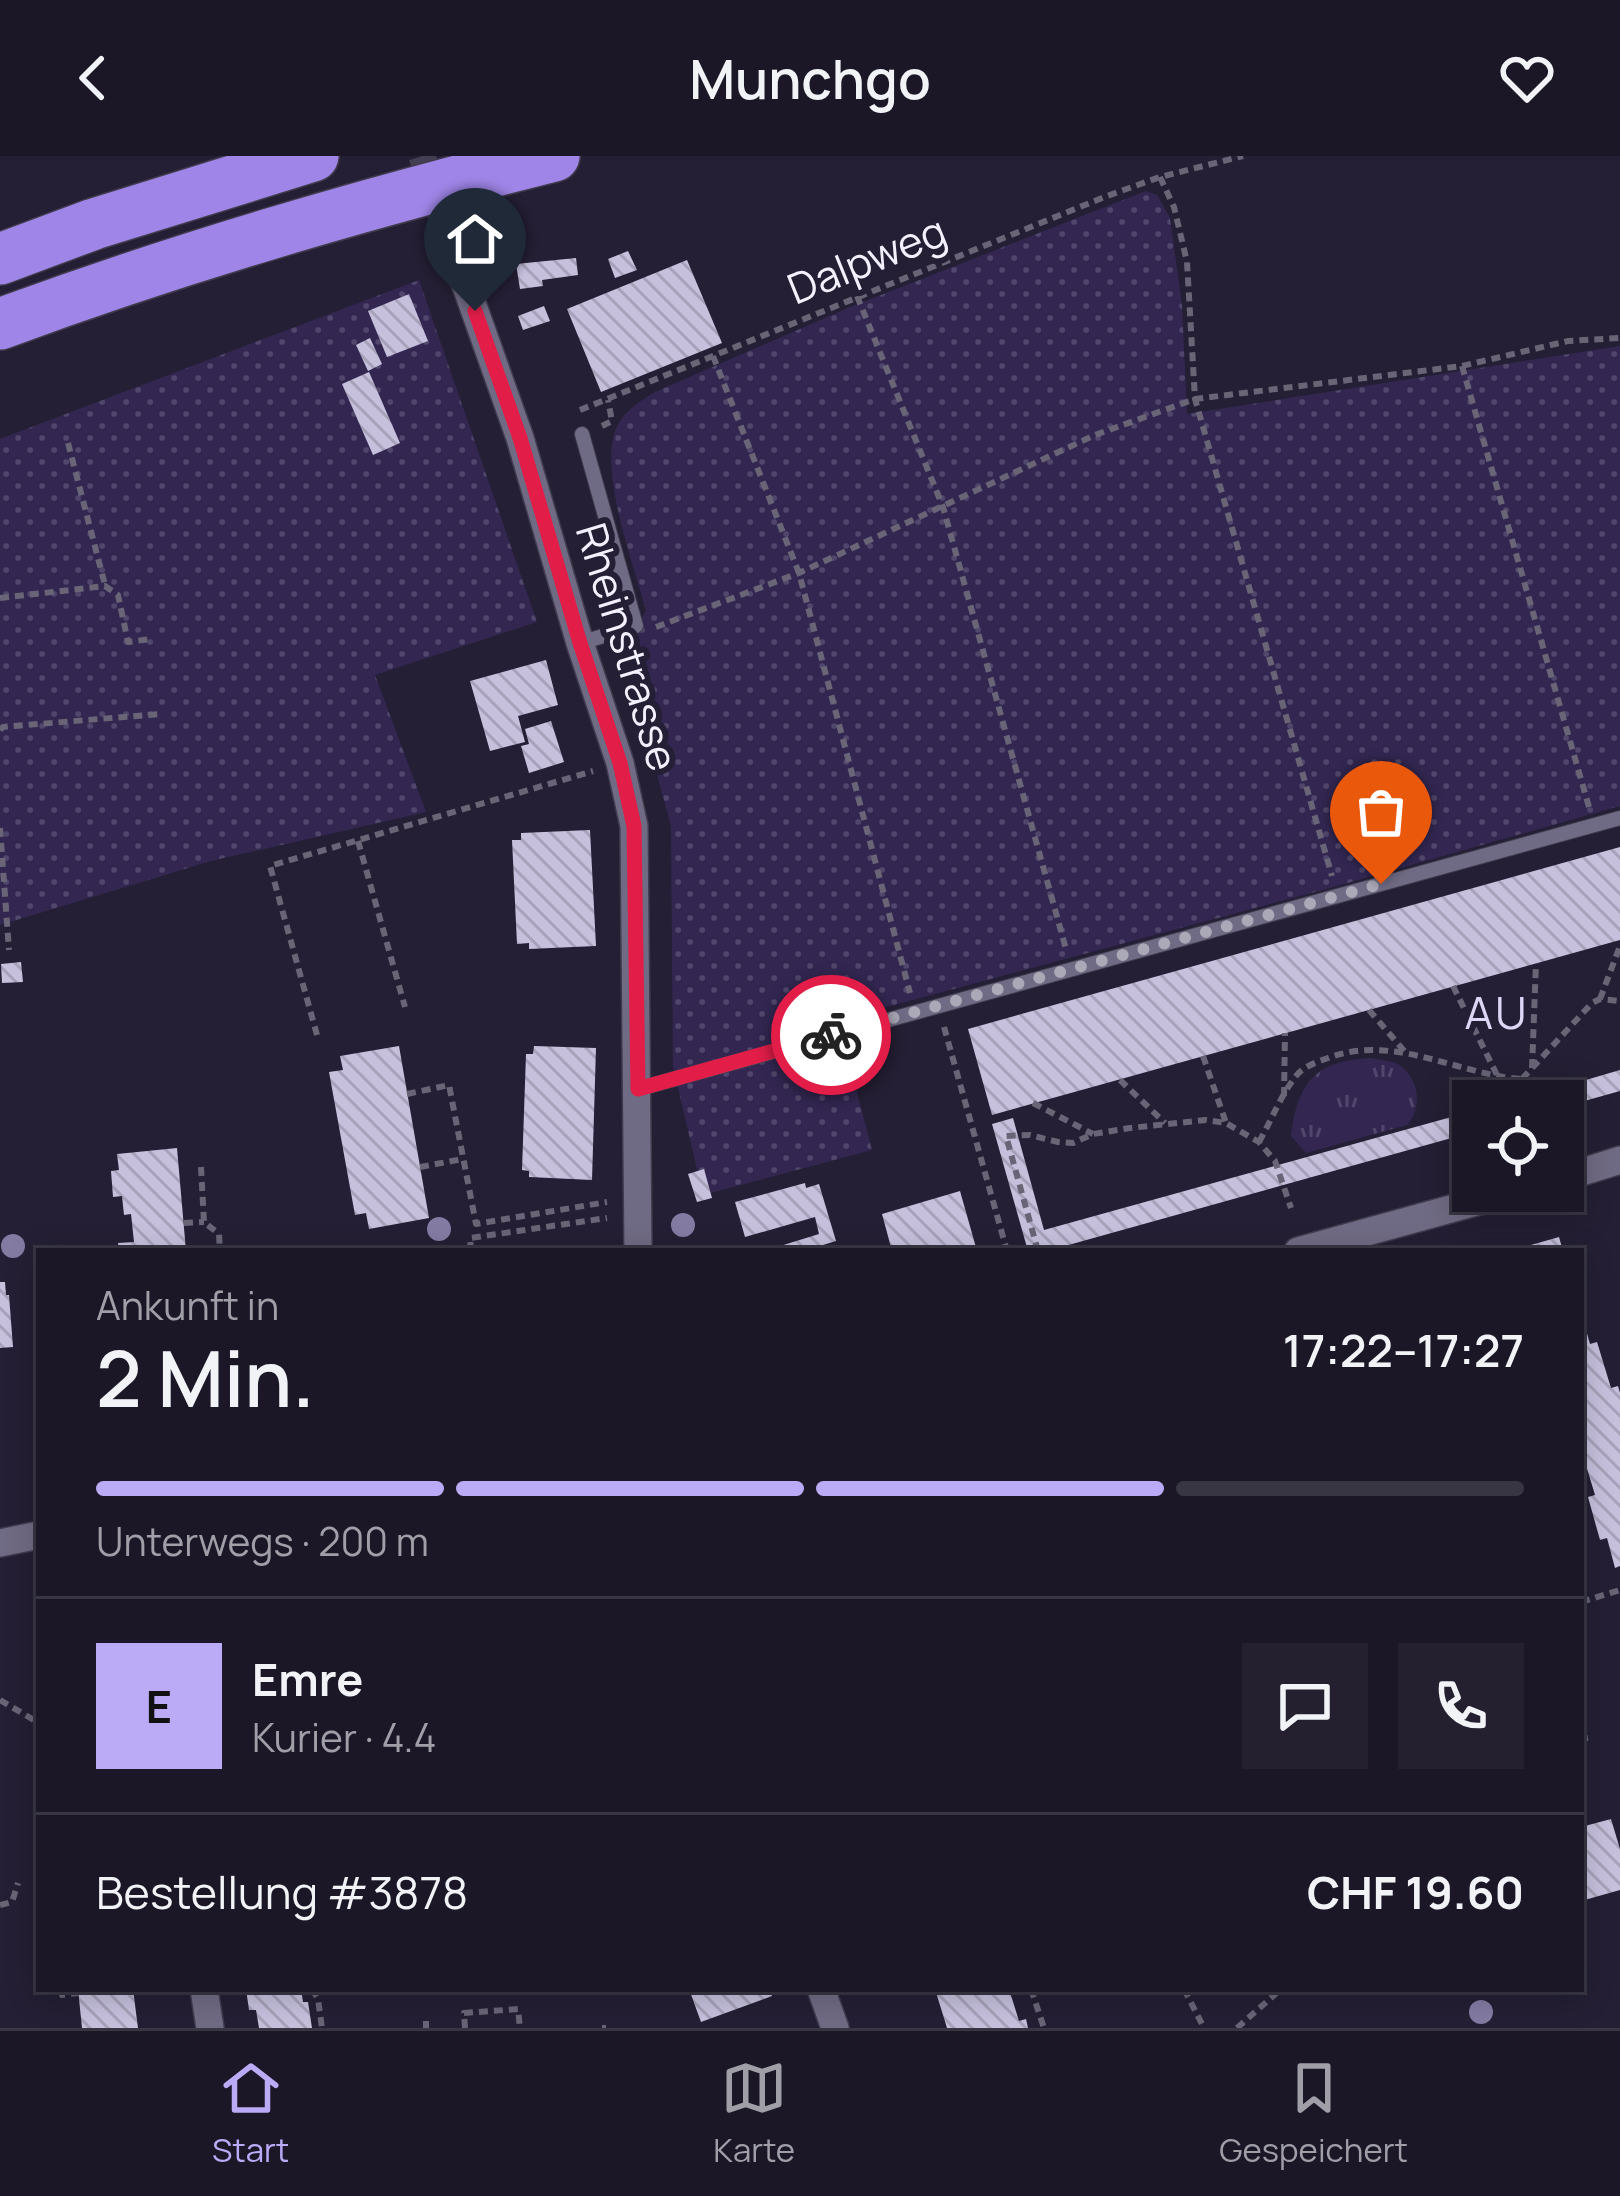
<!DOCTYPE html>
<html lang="de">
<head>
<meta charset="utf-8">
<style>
  :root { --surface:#1b1727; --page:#24202f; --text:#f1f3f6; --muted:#a09fa7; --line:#393644; --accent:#bbaaf6 }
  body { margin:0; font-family:Manrope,sans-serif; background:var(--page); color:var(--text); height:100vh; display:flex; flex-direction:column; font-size:45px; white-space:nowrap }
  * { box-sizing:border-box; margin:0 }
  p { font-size:39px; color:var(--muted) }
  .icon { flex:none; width:66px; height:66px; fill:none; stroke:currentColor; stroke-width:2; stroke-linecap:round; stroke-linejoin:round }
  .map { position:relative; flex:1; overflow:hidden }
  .panel { position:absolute; left:36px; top:1092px; width:1548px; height:744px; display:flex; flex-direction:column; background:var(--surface); border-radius:0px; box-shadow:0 6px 30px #0003,0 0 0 3px var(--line) }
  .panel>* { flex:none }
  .fabs { position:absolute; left:1452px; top:924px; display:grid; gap:24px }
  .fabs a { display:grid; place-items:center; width:132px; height:132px; border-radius:0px; background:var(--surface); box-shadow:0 6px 30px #0003,0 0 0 3px var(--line); font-size:60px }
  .pin { position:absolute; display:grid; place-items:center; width:102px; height:102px; color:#fff; margin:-123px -51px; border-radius:50% 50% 50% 0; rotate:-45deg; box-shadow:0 0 12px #0007 }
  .pin .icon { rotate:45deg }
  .courier { position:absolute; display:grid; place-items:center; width:120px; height:120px; margin:-60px; border:9px solid #e11d48; border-radius:50%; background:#fff; color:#222; box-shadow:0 3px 15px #0007 }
  .overview em { font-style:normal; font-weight:600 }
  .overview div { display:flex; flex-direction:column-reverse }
  .overview { display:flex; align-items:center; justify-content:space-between; height:204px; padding:0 60px }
  h1 { font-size:78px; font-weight:600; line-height:90px }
  .bar { display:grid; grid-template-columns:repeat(4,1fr); gap:18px 12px; align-content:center; height:144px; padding:0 60px }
  .bar i { height:15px; border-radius:9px; background:var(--line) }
  .bar .selected { background:var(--accent) }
  .bar p { grid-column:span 4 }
  .line { display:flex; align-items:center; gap:30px; padding:0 60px; border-top:3px solid var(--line) }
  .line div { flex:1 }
  .round { display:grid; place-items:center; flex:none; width:126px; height:126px; border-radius:0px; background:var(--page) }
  header { display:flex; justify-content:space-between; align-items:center; height:156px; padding:0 60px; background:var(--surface); font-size:54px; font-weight:600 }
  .tabs { display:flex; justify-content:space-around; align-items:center; height:168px; border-top:3px solid var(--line); background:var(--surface); font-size:33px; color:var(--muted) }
  .tabs a { display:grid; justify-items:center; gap:6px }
  .tabs .selected { color:var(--accent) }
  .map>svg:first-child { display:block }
</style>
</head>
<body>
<header><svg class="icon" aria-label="back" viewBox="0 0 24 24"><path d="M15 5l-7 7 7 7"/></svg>Munchgo<svg class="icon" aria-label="heart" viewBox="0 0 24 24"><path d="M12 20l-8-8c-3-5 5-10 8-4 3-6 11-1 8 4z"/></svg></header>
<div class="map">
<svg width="1620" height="1872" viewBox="0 0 1620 1872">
  <defs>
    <pattern id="park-tufts" width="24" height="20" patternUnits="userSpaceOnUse" patternTransform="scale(3)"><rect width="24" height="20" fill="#332752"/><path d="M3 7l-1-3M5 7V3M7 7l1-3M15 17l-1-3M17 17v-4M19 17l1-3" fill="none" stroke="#51476c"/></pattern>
    <pattern id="garden-dots" width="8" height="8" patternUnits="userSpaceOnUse" patternTransform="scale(3)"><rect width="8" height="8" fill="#332752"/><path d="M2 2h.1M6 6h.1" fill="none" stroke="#51476c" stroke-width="1.8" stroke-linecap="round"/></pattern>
    <pattern id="building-back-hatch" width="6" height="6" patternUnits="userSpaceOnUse" patternTransform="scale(3)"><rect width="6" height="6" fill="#c6c0dd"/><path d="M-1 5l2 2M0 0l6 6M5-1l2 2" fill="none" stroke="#a7a2b9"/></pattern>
  </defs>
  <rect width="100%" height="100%" fill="#241f34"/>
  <path fill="url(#park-tufts)" d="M1371,902C1381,904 1395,905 1402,911C1420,926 1422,953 1407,969L1306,997L1291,980C1298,925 1316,905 1371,902Z"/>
  <g fill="url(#garden-dots)">
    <path d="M1146,35L1157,39L1170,62L1182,149L1187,258L1620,190V650L1330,732L838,864L872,994L703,1039L673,910L671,670L624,499L646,454C634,410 595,306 619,267C627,253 641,245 655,236L848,152Z"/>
    <path d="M419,124L537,466L375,519L426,656L211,705L0,769V283Z"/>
  </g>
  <g fill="url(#building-back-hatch)">
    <path d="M628,95L637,114L615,122L608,103Z"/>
    <path d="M576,102L578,119L542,124L543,130L520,133L516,108Z"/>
    <path d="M687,104L722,187L601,236L567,153Z"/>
    <path d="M409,138L428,185L387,201L368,155Z"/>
    <path d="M544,150L550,165L523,174L518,160Z"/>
    <path d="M370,182L382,208L368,215L356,189Z"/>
    <path d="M369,216L400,287L373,299L342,228Z"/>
    <path d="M546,504L558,549L518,560L525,586L490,595L470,525Z"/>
    <path d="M551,565L564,606L529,617L521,590L529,588L525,573Z"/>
    <path d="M590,674L596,790L529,793V787L517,788L512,684H521V677Z"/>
    <path d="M1620,691V784L992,959L968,873Z"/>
    <path d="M21,806L23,826L2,827L1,808Z"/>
    <path d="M399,890L429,1062L369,1073L366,1057L355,1059L329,916L343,914L340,900Z"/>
    <path d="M534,890L596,892L592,1024L529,1021V1015L522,1014L526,898H533Z"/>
    <path d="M1620,914V935L1563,951V945H1514Z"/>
    <path d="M1473,955V976L1047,1095H1028L992,968L1013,962L1044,1074Z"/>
    <path d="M177,992L186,1095H119L118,1087L134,1086L131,1058L124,1059L122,1040L113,1041L111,1015L119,1014L117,998Z"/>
    <path d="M704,1013L712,1042L697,1046L688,1018Z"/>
    <path d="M805,1027L806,1032L819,1028L836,1085L823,1089L825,1095H764L819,1078L815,1061L745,1081L735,1046Z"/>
    <path d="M960,1035L977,1095H892L882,1058Z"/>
    <path d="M1559,1081L1563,1095H1513V1094Z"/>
    <path d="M0,1126H5L6,1139H9L13,1191L0,1192Z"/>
    <path d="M1582,1160L1590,1188L1597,1186L1611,1232L1618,1230L1620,1237V1410L1615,1412L1607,1382L1600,1384L1588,1341L1595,1339L1585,1306L1581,1307Z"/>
    <path d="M1611,1663L1620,1693V1734L1581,1745V1671Z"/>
    <path d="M78,1833H133L138,1872H82Z"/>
    <path d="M246,1833H301L303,1846H308L312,1872H259L256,1854H249Z"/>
    <path d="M689,1833H770L772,1840L701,1866Z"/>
    <path d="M935,1833H1009L1019,1865L1026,1863L1028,1872H947Z"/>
  </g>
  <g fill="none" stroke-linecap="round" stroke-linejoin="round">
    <path stroke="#433e52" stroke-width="27" stroke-dasharray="27 14" stroke-linecap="butt" d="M422,0L445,71"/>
    <defs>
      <g id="lane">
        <path d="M580,487L636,470L582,278"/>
        <path d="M638,933L1620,662"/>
      </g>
      <g id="street">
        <path d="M445,71L520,282L580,487L620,607L634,670L638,1095"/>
        <path d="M1563,1022L1620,1004"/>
        <path d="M1298,1095L1516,1035"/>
        <path d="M0,1387L39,1379"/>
        <path d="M204,1833L210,1872"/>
        <path d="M821,1833L835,1872"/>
      </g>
      <g id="highway">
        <path d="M0,103L94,68L313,0"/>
        <path d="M0,168C184,100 364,48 554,0"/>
      </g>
    </defs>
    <use href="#lane" stroke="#403b4d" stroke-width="16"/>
    <use href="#street" stroke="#403b4d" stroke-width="30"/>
    <use href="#highway" stroke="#403b4d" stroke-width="54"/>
    <g stroke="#696577" stroke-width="6" stroke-dasharray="9 6" stroke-linecap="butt">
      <path d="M1160,21L1174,51L1187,106L1195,243L1332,720"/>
      <path d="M857,140L943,351L1066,793"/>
      <path d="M713,200L799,417L910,837"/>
      <path d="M1462,210L1589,651"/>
      <path d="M580,254L1107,40L1160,21L1243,0"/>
      <path d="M602,270L612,265L608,244"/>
      <path d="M68,287L105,429"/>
      <path d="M0,442L105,430L118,439L128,486L151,483"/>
      <path d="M656,471L799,417L1095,279L1195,243L1462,210L1568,185L1620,182"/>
      <path d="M0,574L3,571L159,558"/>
      <path d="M0,672L9,794"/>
      <path d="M358,685L405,851"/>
      <path d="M1453,830L1497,919"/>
      <path d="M1600,843L1620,790"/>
      <path d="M1369,854L1406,897"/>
      <path d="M944,871L1007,1095"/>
      <path d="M317,879L270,710L593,615"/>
      <path d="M1203,900L1226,967"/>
      <path d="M1532,912L1536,807"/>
      <path d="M1522,923L1592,847L1600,843L1620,845"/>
      <path d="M1120,924L1165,967"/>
      <path d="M407,938L449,929L476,1068L607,1046"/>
      <path d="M1284,940L1285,877"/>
      <path d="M1033,947L1093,978"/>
      <path d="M1259,986C1271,965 1281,939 1296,920C1304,910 1317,906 1328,902C1394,877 1458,919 1522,923L1530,945"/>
      <path d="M201,1011L204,1066L219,1078L220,1095"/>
      <path d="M420,1011L463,1003"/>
      <path d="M184,1067L204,1066"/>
      <path d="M471,1095L470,1082L607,1062"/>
      <path d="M1038,1095L1006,980L1030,979L1058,986L1073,987L1093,978L1130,972L1206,964L1226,967L1259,986L1275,1005L1291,1052"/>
      <path d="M1581,1446L1620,1434"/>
      <path d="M0,1544L39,1567"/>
      <path d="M1581,1583L1588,1582"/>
      <path d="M0,1749L12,1746L18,1727"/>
      <path d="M61,1833L62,1839L78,1837"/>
      <path d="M312,1833L318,1843L322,1872"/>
      <path d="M1031,1833L1044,1872"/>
      <path d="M1184,1833L1204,1872"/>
      <path d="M426,1872V1865"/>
      <path d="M465,1872L464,1857L518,1853L520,1872"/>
      <path d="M602,1872H606"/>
      <path d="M1237,1872L1281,1833"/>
    </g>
    <use href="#lane" stroke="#706b84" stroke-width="14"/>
    <use href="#street" stroke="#706b84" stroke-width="27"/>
    <use href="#highway" stroke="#9f85e7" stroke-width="51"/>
  </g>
  <g fill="#847ba3">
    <circle cx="683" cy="1069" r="12"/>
    <circle cx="439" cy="1073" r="12"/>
    <circle cx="13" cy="1090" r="12"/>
    <circle cx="1481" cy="1856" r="12"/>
  </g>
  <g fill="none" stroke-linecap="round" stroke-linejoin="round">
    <path stroke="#aba8b7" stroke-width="12" stroke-dasharray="0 21.6" d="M831,879L1381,728"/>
    <path stroke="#e11d48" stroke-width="15" d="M475,155L520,282L580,487L620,607L634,670L638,933L831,879"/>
  </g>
  <g text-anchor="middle" stroke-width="12" stroke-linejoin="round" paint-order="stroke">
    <g font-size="42" fill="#f3f1fd" stroke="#241f34">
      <text transform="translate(867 104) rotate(-22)" y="15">Dalpweg</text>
      <text transform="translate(627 491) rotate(73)" y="15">Rheinstrasse</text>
    </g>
    <g font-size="45" letter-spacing="3" fill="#dcd7f4" stroke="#241f34">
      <text x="1497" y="873">AU</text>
    </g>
  </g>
</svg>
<div class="fabs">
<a><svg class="icon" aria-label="locate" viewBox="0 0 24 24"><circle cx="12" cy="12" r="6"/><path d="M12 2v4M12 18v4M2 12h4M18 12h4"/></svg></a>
</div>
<div class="pin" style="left:1381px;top:728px;background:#ea580c"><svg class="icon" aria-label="bag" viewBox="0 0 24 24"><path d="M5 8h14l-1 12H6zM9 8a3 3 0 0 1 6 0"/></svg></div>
<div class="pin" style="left:475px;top:155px;background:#1f2937"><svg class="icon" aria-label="home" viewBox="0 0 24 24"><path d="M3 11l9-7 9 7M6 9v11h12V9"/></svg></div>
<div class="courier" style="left:831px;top:879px"><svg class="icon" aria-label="bike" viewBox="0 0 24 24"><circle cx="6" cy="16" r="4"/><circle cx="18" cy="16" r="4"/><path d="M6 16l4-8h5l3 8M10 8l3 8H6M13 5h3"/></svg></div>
<section class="panel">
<div class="overview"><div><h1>2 Min.</h1><p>Ankunft in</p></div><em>17:22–17:27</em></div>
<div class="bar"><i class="selected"></i><i class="selected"></i><i class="selected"></i><i></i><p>Unterwegs · 200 m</p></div>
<div class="line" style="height:216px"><b class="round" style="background:var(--accent);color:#111">E</b><div><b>Emre</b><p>Kurier · 4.4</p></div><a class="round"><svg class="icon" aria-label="chat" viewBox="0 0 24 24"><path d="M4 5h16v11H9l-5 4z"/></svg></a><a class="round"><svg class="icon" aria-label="phone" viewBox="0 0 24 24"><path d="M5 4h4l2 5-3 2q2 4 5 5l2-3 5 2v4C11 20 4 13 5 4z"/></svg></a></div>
<div class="line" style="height:156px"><div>Bestellung #3878</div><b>CHF 19.60</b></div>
</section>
</div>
<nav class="tabs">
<a class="selected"><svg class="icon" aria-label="home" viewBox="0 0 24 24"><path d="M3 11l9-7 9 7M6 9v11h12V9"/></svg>Start</a>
<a><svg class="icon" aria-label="map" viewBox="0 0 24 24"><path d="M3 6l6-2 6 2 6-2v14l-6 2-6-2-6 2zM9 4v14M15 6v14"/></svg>Karte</a>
<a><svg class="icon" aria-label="saved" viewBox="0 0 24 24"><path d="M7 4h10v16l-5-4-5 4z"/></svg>Gespeichert</a>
</nav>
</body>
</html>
